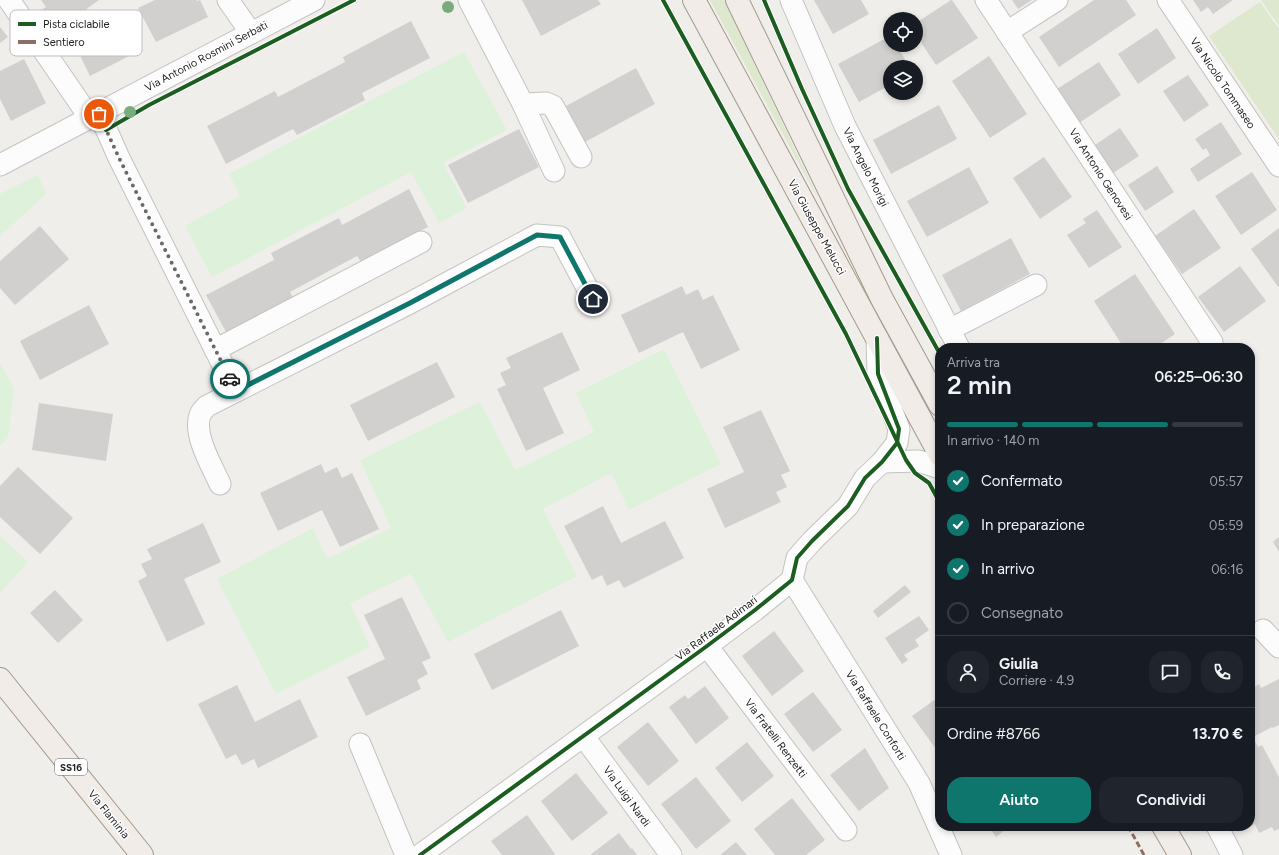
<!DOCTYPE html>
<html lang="it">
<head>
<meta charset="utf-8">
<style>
  :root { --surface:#171b24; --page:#20242c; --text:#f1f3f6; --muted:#9ea1a6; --line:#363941; --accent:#0f766e }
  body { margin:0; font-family:Figtree,sans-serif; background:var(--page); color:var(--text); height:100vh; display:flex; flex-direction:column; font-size:15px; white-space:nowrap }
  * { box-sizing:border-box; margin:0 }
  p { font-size:13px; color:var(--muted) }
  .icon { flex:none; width:22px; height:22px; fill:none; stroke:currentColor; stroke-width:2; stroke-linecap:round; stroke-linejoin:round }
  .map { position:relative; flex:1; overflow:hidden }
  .side { position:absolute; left:935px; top:343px; width:320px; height:488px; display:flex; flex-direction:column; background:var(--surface); border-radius:16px; box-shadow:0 2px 6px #0003 }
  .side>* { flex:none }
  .controls { position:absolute; left:883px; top:12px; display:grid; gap:8px }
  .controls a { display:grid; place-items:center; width:40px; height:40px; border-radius:50%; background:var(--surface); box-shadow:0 2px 6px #0003; font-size:20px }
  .pin { position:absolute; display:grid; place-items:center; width:34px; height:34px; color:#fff; margin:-17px; border:2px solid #fff; border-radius:50%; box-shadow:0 1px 4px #0007 }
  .courier { position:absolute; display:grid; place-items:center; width:40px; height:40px; margin:-20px; border:3px solid #0f766e; border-radius:50%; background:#fff; color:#222; box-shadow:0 1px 5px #0007 }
  .summary em { font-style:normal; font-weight:600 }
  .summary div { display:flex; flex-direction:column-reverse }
  .summary { display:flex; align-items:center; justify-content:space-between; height:68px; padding:0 12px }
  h1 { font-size:26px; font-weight:600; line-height:30px }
  .bar { display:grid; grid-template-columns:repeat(4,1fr); gap:6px 4px; align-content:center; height:48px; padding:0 12px }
  .bar i { height:5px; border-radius:3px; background:var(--line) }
  .bar .selected { background:var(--accent) }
  .bar p { grid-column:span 4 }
  .line { display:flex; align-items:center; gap:10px; padding:0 12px; border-top:1px solid var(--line) }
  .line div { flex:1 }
  .round { display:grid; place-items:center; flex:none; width:42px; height:42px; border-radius:16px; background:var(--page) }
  ol { padding:0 12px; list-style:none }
  li { display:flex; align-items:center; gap:12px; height:44px }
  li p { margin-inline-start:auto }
  li .icon { padding:4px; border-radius:50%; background:var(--accent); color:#fff; stroke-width:4 }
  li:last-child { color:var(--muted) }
  li i { width:22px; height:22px; border:2px solid var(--line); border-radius:50% }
  .action { display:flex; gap:8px; margin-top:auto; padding:8px 12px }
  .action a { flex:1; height:46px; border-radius:16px; background:var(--accent); color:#fff; font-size:16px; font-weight:600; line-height:46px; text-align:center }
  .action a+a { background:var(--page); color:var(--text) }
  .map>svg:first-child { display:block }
</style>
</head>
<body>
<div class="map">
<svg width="1279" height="855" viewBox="0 0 1279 855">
  <rect width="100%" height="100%" fill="#f0eeeb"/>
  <g fill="#dee8ce">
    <path d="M710,0H724L818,198L817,197Z"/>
    <path d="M1261,0H1279V26Z"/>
    <path d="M1260,2L1279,29V139L1209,36Z"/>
  </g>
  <g fill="#ddf1db">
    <path d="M464,52L507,130L443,163L467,208L439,223L411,172L212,277L185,226L240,196L229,174Z"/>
    <path d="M38,175L46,194L0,236V194Z"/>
    <path d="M664,349L721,464L629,510L611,473L543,509L577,576L448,642L411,574L350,603L370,647L276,694L217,579L313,528L327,559L391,528L360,460L480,402L515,470L594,432L576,393Z"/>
    <path d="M0,363L14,389L8,437L0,446Z"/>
    <path d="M0,536L28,562L0,593Z"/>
  </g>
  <g fill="#d2d0ce">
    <path d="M41,0H99L57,30L43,9L46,7Z"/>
    <path d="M155,0H196L197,1L200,0L208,17L156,42L138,8Z"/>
    <path d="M522,0H598L601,4L541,36Z"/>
    <path d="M814,0H861L869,14L833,34Z"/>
    <path d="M951,0H952L978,38L936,65L916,35V23Z"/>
    <path d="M1012,0H1032L1018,9Z"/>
    <path d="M1094,0H1126L1136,15L1059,67L1039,37Z"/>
    <path d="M1193,0H1233L1213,14L1208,7L1201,12Z"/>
    <path d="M121,19L126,29L128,28L139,51L90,76L74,43Z"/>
    <path d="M411,21L430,58L362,93L365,100L297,135L293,129L226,164L207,126L275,91L278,97L345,62L343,57Z"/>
    <path d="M0,27L8,37L0,43Z"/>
    <path d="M1157,28L1176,58L1138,84L1118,54Z"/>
    <path d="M890,36V45H897L909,67H890V85L859,102L838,64Z"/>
    <path d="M989,56L1027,114L990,138L952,81Z"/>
    <path d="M24,59L46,103L11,121L0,99V71Z"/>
    <path d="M1099,62L1121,95L1079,123L1057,89Z"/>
    <path d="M636,68L655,104L585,142L566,106Z"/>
    <path d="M1188,75L1209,105L1184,122L1163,91Z"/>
    <path d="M939,105L957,139L891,174L873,140Z"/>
    <path d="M1221,122L1242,154L1198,182L1190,169L1210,155L1206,148L1203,150L1195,139Z"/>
    <path d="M1120,128L1139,156L1113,173L1095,145Z"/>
    <path d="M519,129L539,167L468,203L448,165Z"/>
    <path d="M1044,157L1072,197L1040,219L1013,178Z"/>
    <path d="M1157,166L1174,192L1145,211L1128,185Z"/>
    <path d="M969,167L989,203L927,237L907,201Z"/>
    <path d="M1252,172L1277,210L1241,235L1215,196Z"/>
    <path d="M409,189L428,227L361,262L357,256L290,292L293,297L226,332L206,295L274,260L271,253L339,218L342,225Z"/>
    <path d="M1194,209L1221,248L1182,274L1155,236Z"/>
    <path d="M1097,210L1122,247L1089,268L1067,235L1086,223L1083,219Z"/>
    <path d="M40,226L69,259L15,305L0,288V261Z"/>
    <path d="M1279,228V288L1251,249Z"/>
    <path d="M1011,238L1030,274L961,311L942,275Z"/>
    <path d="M1240,266L1266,301L1224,332L1198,297Z"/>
    <path d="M1135,274L1175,334L1154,348H1124L1094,301Z"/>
    <path d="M682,286L686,295L698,289L703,300L713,295L740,350L701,369L683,332L639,353L621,315Z"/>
    <path d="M89,305L109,344L40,380L20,341Z"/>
    <path d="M562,332L580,370L543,388L564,433L526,451L497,389L506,385L500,373L511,368L506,358Z"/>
    <path d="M437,362L455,397L368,441L350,405Z"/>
    <path d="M39,403L113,414L106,461L32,450Z"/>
    <path d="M761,410L790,471L781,475L787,487L776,492L781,502L725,528L707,489L744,472L723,427Z"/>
    <path d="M321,464L325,473L337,467L342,478L352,473L379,529L340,547L322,510L278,531L260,493Z"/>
    <path d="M18,467L73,518L40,554L0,517V486Z"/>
    <path d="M603,506L621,543L665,521L684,558L624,588L619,580L607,586L602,575L592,580L564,526Z"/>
    <path d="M203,523L221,562L184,579L205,624L167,642L138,581L147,576L141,564L152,559L147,549Z"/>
    <path d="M1279,537V552L1273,542Z"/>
    <path d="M905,585L911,592L878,618L873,611Z"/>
    <path d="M55,590L83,620L58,643L30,613Z"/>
    <path d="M402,597L431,658L422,662L428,674L417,680L421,689L366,716L347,677L385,659L364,615Z"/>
    <path d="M561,610L579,646L492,690L474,654Z"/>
    <path d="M919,616L929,630L915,640L919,646L904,655L908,660L902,664L885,638Z"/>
    <path d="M774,631L804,671L772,696L742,656Z"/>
    <path d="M1279,679V725L1273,728L1272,727L1253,737L1250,731V690L1259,684L1261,688Z"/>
    <path d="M237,685L255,722L300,699L318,737L258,768L254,759L242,765L236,754L226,759L198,704Z"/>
    <path d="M705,686L729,718L696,744L669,707L685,695L688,699Z"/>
    <path d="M813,692L842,730L813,752L784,714Z"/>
    <path d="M940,696V746L936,749L912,716Z"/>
    <path d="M648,722L679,761L648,786L617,747Z"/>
    <path d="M1253,738L1258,747L1262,745L1279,777V829L1274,831L1272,827L1259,833L1255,824L1250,827V740Z"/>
    <path d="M747,742L774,776L742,802L715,768Z"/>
    <path d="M865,748L889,788L859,811L830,775Z"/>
    <path d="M576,773L608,813L572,841L541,801Z"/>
    <path d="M696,777L731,821L696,849L661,804Z"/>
    <path d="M792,798L825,840L806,855H775L754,829Z"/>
    <path d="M527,815L555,854L554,855H502L491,841Z"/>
    <path d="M988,826H1010L996,837Z"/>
    <path d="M619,833L631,849L632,848L637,855H590Z"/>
    <path d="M736,842L747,855H720Z"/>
  </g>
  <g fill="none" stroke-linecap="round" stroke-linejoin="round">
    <defs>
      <g id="minor">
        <path d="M9,0L90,118"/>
        <path d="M228,0L251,33"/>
        <path d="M469,0L523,104L554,171"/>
        <path d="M791,0L845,126L959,348"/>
        <path d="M986,0L1212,342V348"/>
        <path d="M1168,0L1279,166"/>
        <path d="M1007,32L1057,0"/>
        <path d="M523,104L546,103L553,106L581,157"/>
        <path d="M99,113L119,158L236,391"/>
        <path d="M0,165L314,0"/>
        <path d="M949,330L1036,285"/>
        <path d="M215,350L421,242"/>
        <path d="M882,462L919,461L940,468"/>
        <path d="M220,484C212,466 193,435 200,415C201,412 205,408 207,406L410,303L537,235L560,237L593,299"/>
        <path d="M792,580L919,783L951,855"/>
        <path d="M1263,630L1279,647"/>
        <path d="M707,646L846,830"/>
        <path d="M584,737L671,855"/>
        <path d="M360,744L406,855"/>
        <path d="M1217,826L1232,855"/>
        <path d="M420,855L707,646L755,610L792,580L797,558L812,541L848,506L865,478L882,462L897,443L899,429L878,374L877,338"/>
      </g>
      <g id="major">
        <path d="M694,0L940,455"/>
        <path d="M737,0L882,299L940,405"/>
        <path d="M0,679L142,855"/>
        <path d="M1163,826L1180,855"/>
      </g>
    </defs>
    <use href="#minor" stroke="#c3c3c1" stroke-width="23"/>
    <use href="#major" stroke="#a4998a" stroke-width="24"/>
    <use href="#minor" stroke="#fdfcfc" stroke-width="21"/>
    <use href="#major" stroke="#f1ece8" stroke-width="22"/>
    <path stroke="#8d6e63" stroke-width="3" stroke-dasharray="6 3" stroke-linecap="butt" d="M1128,826L1144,855"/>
    <defs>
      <g id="cycleway">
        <path d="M663,0L846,334L906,460L915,473L929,483L940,503"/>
        <path d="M764,0L802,89L848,189L940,354"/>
        <path d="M106,130L149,105L354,0"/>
        <path d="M420,855L707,646L755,610L792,580L797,558L812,541L848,506L865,478L882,462L897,443L899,429L878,374L877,338"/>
      </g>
    </defs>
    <use href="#cycleway" stroke="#fff" stroke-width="6"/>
    <use href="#cycleway" stroke="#1b5e20" stroke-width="4"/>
  </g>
  <g fill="#7aab7a">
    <circle cx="448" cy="7" r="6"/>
    <circle cx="130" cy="112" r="6"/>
  </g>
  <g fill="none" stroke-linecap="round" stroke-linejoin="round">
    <path stroke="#6a6968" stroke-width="4" stroke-dasharray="0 7.2" d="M99,114L119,158L230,379"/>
    <path stroke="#0f766e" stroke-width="5" d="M230,379L236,391L410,303L537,235L560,237L593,299"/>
  </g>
  <g text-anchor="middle" stroke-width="3" stroke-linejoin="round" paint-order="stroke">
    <rect fill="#fff" stroke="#646464" stroke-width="1" x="55" y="759" width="32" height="16" rx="3"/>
    <g font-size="10" font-weight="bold" fill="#222">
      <text x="71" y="771">SS16</text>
    </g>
    <g font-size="11" fill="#222" stroke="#fff">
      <text transform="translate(206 56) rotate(-28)" y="4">Via Antonio Rosmini Serbati</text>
      <text transform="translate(1223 83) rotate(56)" y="4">Via Nicolò Tommaseo</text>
      <text transform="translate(866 167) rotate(63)" y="4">Via Angelo Morigi</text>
      <text transform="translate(1101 174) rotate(57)" y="4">Via Antonio Genovesi</text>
      <text transform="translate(817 227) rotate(61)" y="4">Via Giuseppe Melucci</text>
      <text transform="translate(716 628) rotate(-37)" y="4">Via Raffaele Adimari</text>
      <text transform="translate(876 715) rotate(58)" y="4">Via Raffaele Conforti</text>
      <text transform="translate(776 738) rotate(53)" y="4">Via Fratelli Renzetti</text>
      <text transform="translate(627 796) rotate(54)" y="4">Via Luigi Nardi</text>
      <text transform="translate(109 814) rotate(51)" y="4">Via Flaminia</text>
    </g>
  </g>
  <rect x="10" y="10" width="132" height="46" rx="6" fill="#fff" stroke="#bdbdbd" stroke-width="1"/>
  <rect x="18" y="22" width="18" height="4" fill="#1b5e20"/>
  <rect x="18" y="40" width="18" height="4" fill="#8d6e63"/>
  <g font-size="11" fill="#222">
    <text x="43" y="28">Pista ciclabile</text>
    <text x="43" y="46">Sentiero</text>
  </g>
</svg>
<div class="controls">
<a><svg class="icon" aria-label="locate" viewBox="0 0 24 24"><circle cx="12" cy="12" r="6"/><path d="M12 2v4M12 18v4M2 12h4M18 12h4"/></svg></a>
<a><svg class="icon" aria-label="layers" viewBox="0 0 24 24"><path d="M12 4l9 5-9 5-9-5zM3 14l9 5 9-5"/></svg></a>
</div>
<div class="pin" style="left:99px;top:114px;background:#ea580c"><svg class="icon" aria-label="bag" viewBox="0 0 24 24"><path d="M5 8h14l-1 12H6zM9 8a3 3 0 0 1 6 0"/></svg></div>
<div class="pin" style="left:593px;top:299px;background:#1f2937"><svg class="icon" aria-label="home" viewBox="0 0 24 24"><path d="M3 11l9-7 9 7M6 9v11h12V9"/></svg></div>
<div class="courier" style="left:230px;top:379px"><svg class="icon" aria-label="car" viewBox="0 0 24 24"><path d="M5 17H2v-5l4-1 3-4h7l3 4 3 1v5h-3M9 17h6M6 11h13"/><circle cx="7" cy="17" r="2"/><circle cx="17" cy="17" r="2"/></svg></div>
<section class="side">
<div class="summary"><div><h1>2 min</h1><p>Arriva tra</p></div><em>06:25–06:30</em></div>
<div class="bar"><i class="selected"></i><i class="selected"></i><i class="selected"></i><i></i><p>In arrivo · 140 m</p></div>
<ol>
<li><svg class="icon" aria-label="check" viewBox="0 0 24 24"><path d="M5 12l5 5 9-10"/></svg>Confermato<p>05:57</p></li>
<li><svg class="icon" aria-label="check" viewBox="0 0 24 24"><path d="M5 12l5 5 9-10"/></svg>In preparazione<p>05:59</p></li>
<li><svg class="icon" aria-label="check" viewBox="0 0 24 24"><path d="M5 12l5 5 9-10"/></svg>In arrivo<p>06:16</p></li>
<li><i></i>Consegnato</li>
</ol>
<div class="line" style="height:72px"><a class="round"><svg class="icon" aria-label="person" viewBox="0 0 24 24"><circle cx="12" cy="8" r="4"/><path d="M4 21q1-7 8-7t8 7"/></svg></a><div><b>Giulia</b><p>Corriere · 4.9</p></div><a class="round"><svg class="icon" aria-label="chat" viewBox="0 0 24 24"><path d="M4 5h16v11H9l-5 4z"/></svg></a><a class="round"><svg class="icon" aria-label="phone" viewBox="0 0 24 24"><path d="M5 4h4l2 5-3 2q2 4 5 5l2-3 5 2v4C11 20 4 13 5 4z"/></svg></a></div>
<div class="line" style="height:52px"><div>Ordine #8766</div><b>13.70 €</b></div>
<div class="action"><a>Aiuto</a><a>Condividi</a></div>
</section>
</div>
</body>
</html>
